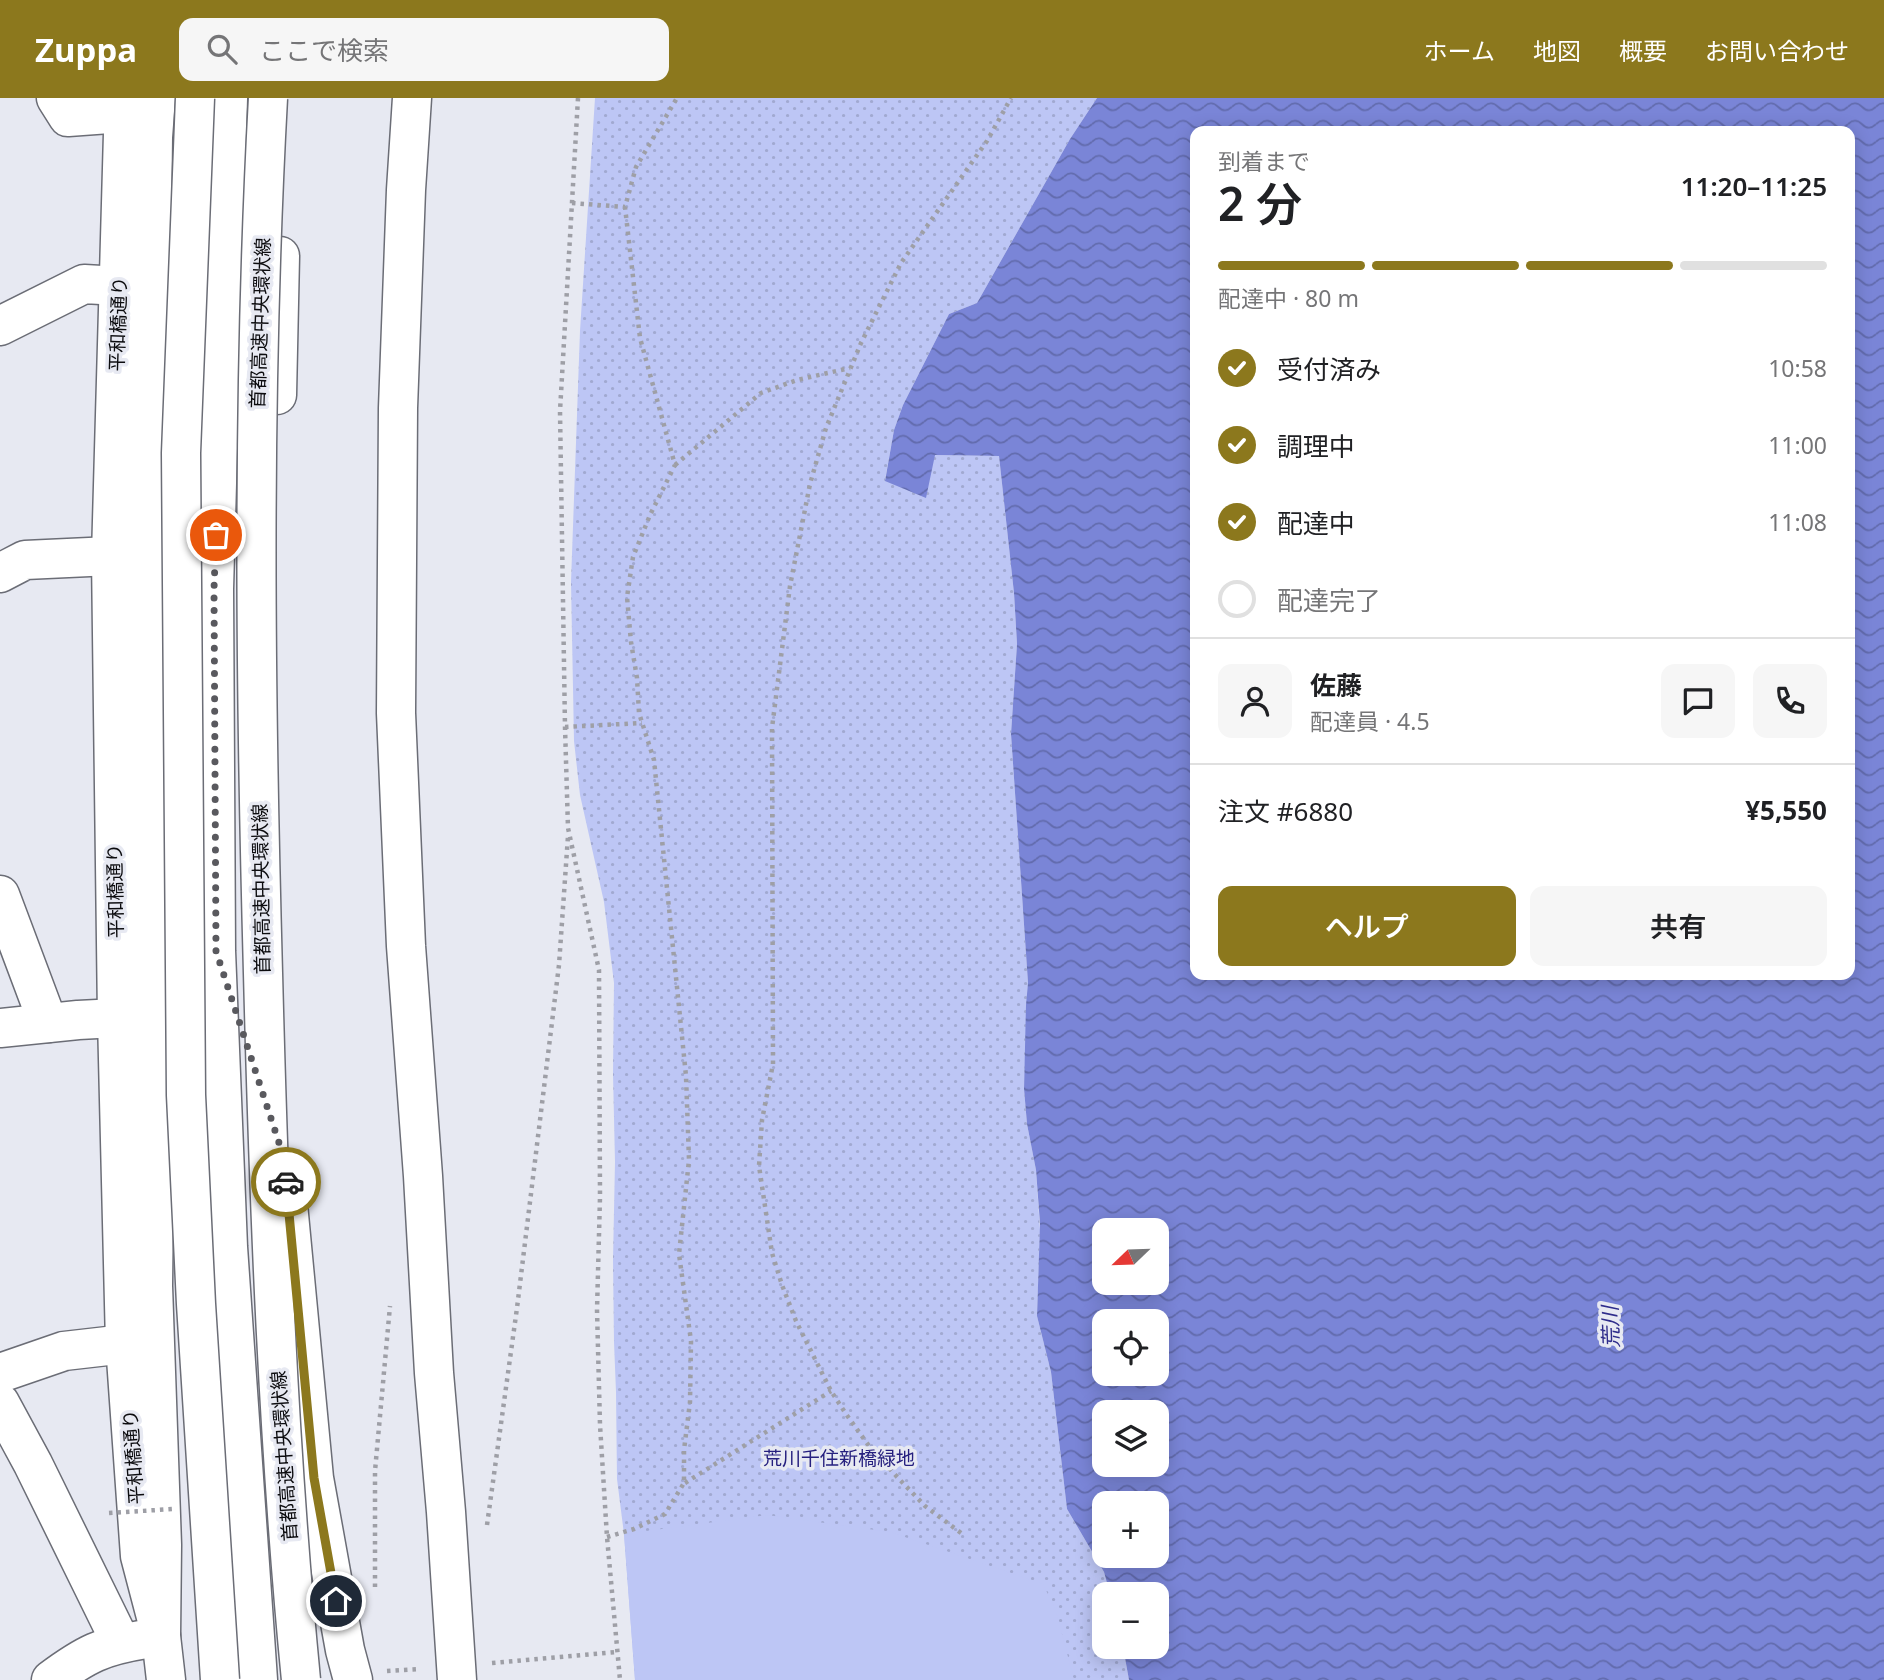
<!DOCTYPE html>
<html lang="ja">
<head>
<meta charset="utf-8">
<style>
  :root { --surface:#fff; --page:#f6f6f6; --text:#202124; --muted:#757577; --line:#e0e0e0; --accent:#8c781d }
  body { margin:0; font-family:"Noto Sans","Noto Sans JP",sans-serif; background:var(--page); color:var(--text); height:100vh; display:flex; flex-direction:column; font-size:26px; white-space:nowrap }
  * { box-sizing:border-box; margin:0 }
  p { font-size:23px; color:var(--muted) }
  .icon { flex:none; width:38px; height:38px; fill:none; stroke:currentColor; stroke-width:2; stroke-linecap:round; stroke-linejoin:round }
  .map { position:relative; flex:1; overflow:hidden }
  .side { position:absolute; left:1190px; top:28px; width:665px; height:854px; display:flex; flex-direction:column; background:var(--surface); border-radius:14px; box-shadow:0 4px 18px #0003 }
  .side>* { flex:none }
  .needle { width:46px; rotate:247deg }
  .fabs { position:absolute; left:1092px; top:1120px; display:grid; gap:14px }
  .fabs a { display:grid; place-items:center; width:77px; height:77px; border-radius:14px; background:var(--surface); box-shadow:0 4px 18px #0003; font-size:35px }
  .pin { position:absolute; display:grid; place-items:center; width:60px; height:60px; color:#fff; margin:-30px; border:4px solid #fff; border-radius:50%; box-shadow:0 2px 7px #0007 }
  .courier { position:absolute; display:grid; place-items:center; width:70px; height:70px; margin:-35px; border:5px solid #8c781d; border-radius:50%; background:#fff; color:#222; box-shadow:0 2px 9px #0007 }
  .summary em { font-style:normal; font-weight:600 }
  .summary div { display:flex; flex-direction:column-reverse }
  .summary { display:flex; align-items:center; justify-content:space-between; height:119px; padding:0 28px }
  h1 { font-size:46px; font-weight:600; line-height:52px }
  .bar { display:grid; grid-template-columns:repeat(4,1fr); gap:10px 7px; align-content:center; height:84px; padding:0 28px }
  .bar i { height:9px; border-radius:5px; background:var(--line) }
  .bar .on { background:var(--accent) }
  .bar p { grid-column:span 4 }
  .line { display:flex; align-items:center; gap:18px; padding:0 28px; border-top:2px solid var(--line) }
  .line div { flex:1 }
  .round { display:grid; place-items:center; flex:none; width:74px; height:74px; border-radius:14px; background:var(--page) }
  ol { padding:0 28px; list-style:none }
  li { display:flex; align-items:center; gap:21px; height:77px }
  li p { margin-inline-start:auto }
  li .icon { padding:7px; border-radius:50%; background:var(--accent); color:#fff; stroke-width:4 }
  li:last-child { color:var(--muted) }
  li i { width:38px; height:38px; border:4px solid var(--line); border-radius:50% }
  .action { display:flex; gap:14px; margin-top:auto; padding:14px 28px }
  .action a { flex:1; height:80px; border-radius:14px; background:var(--accent); color:#fff; font-size:28px; font-weight:600; line-height:80px; text-align:center }
  .action a+a { background:var(--page); color:var(--text) }
  header { display:flex; align-items:center; gap:42px; box-sizing:border-box; height:98px; padding:0 35px; background:var(--accent); color:#fff }
  header strong { font-size:33px }
  nav { display:flex; gap:38px; margin-inline-start:auto; font-size:24px }
  .search { width:490px; height:63px; background:var(--page); display:flex; align-items:center; gap:18px; box-sizing:border-box; padding:0 24px; border-radius:14px; color:var(--muted); font-size:26px }
  .map>svg:first-child { display:block }
</style>
</head>
<body>
<header>
<strong>Zuppa</strong>
<div class="search"><svg class="icon" aria-label="search" viewBox="0 0 24 24"><circle cx="10" cy="10" r="6"/><path d="M15 15l6 6"/></svg>ここで検索</div>
<nav><a>ホーム</a><a>地図</a><a>概要</a><a>お問い合わせ</a></nav>
</header>
<div class="map">
<svg width="1884" height="1582" viewBox="0 0 1884 1582">
  <defs>
    <pattern id="park-dots" width="8" height="8" patternUnits="userSpaceOnUse" patternTransform="scale(1.75)"><rect width="8" height="8" fill="#bdc6f5"/><path d="M2 2h.1M6 6h.1" fill="none" stroke="#a1a9d1" stroke-width="1.8" stroke-linecap="round"/></pattern>
    <pattern id="water-waves" width="16" height="10" patternUnits="userSpaceOnUse" patternTransform="scale(1.75)"><rect width="16" height="10" fill="#7a85d7"/><path d="M0 5q4-4 8 0t8 0" fill="none" stroke="#626bad"/></pattern>
  </defs>
  <rect width="100%" height="100%" fill="#e7e9f2"/>
  <path fill="url(#park-dots)" d="M595,0H1097L1070,41L977,205L949,216L903,307L894,332L885,382L935,357L999,358L1014,495L1017,546L1011,636L1028,885L1024,991L1027,1026L1036,1072L1040,1132L1037,1218L1051,1274L1067,1411L1104,1474L1110,1496H1104V1549H1123L1129,1582H635L624,1436L617,1381L616,1294L614,1244L613,1162L615,1064L613,976L614,885L604,804L580,697L574,643L571,484L580,233Z"/>
  <path fill="#bdc6f5" d="M767,1417L890,1434L1043,1486L1056,1513L1074,1582H635L624,1436Z"/>
  <path fill="url(#water-waves)" fill-rule="evenodd" d="M1097,0H1884V1582H1129L1123,1549H1157V1496H1110L1104,1474L1067,1411L1051,1274L1037,1218L1040,1126L1036,1072L1027,1026L1024,991L1026,907L1028,885L1011,636L1017,546L1014,495L999,358L935,357L926,400L885,383L894,332L903,307L949,216L977,205L1070,41ZM1195,33H1850V877H1195ZM1104,1132H1157V1185H1104ZM1104,1223H1157V1276H1104ZM1104,1314H1157V1367H1104ZM1104,1405H1157V1458H1104Z"/>
  <g fill="none" stroke-linecap="round" stroke-linejoin="round">
    <defs>
      <g id="minor">
        <path d="M56,0L68,19L123,15"/>
        <path d="M412,0L406,92L398,310L396,615L406,848L423,1078L434,1275L446,1414L457,1582"/>
        <path d="M0,228L84,186L119,188"/>
        <path d="M0,475L25,462L111,458"/>
        <path d="M0,797L48,925"/>
        <path d="M0,930L78,922L117,920"/>
        <path d="M0,1275L64,1253L125,1246"/>
        <path d="M0,1305L33,1366L121,1545"/>
        <path d="M51,1582C86,1556 102,1548 146,1541"/>
      </g>
      <g id="major">
        <path d="M124,0L111,458L117,920L125,1246L140,1458L161,1538L166,1582"/>
        <path d="M277,297L280,158"/>
        <path d="M286,1085L314,1380L345,1552L353,1582"/>
      </g>
      <g id="highway">
        <path d="M156,0L153,39L147,529L154,1104L153,1188L162,1447L161,1538"/>
        <path d="M228,0L214,491L216,853L228,1149L258,1582"/>
      </g>
    </defs>
    <use href="#minor" stroke="#6b6d76" stroke-width="41"/>
    <use href="#major" stroke="#6b6d76" stroke-width="41"/>
    <use href="#highway" stroke="#6b6d76" stroke-width="41"/>
    <g stroke="#9e9fa6" stroke-width="4.5" stroke-dasharray="3.5 5" stroke-linecap="butt">
      <path d="M578,0L560,313L565,629L568,730L599,872L600,1099L597,1212L600,1327L607,1439L620,1582"/>
      <path d="M572,105L625,109"/>
      <path d="M675,367L761,295L797,282L850,270"/>
      <path d="M565,629L642,625"/>
      <path d="M685,1385L831,1293"/>
      <path d="M487,1427L517,1210L559,867L568,738"/>
      <path d="M961,1435L925,1408L899,1381L869,1348L846,1316L831,1293L796,1223L782,1187L772,1155L759,1068L762,1022L773,966L772,630L790,488L810,386L826,330L861,245L901,165L987,43L1011,0"/>
      <path d="M607,1439L634,1431L665,1416L684,1385V1352L690,1304L691,1243L679,1156L689,1062L686,978L654,662L639,615L637,580L631,544L627,499L633,459L650,417L675,367L640,240L625,109L636,69L677,0"/>
      <path d="M375,1489V1373L390,1208"/>
      <path d="M492,1565L617,1554"/>
      <path d="M387,1573L420,1571"/>
    </g>
    <use href="#minor" stroke="#fff" stroke-width="38"/>
    <use href="#major" stroke="#fff" stroke-width="38"/>
    <use href="#highway" stroke="#fff" stroke-width="38"/>
    <defs>
      <g id="highway-bridge">
        <path d="M195,0L181,355L186,997L196,1206L220,1582"/>
        <path d="M268,0C252,291 255,584 263,875C269,1111 278,1347 301,1582"/>
      </g>
    </defs>
    <use href="#highway-bridge" stroke="#6b6d76" stroke-width="41" stroke-linecap="butt"/>
    <path stroke="#9e9fa6" stroke-width="4.5" stroke-dasharray="3.5 5" stroke-linecap="butt" d="M109,1415L173,1411"/>
    <use href="#highway-bridge" stroke="#fff" stroke-width="38"/>
  </g>
  <g fill="none" stroke-linecap="round" stroke-linejoin="round">
    <path stroke="#59595e" stroke-width="7" stroke-dasharray="0 12.6" d="M216,437L214,491L216,853L283,1057L286,1084"/>
    <path stroke="#8c781d" stroke-width="9" d="M286,1084L314,1380L336,1503"/>
  </g>
  <g text-anchor="middle" stroke-width="7" stroke-linejoin="round" paint-order="stroke">
    <g font-size="19" fill="#0c0c0f" stroke="#e7e9f2">
      <text transform="translate(260 225) rotate(-88)" y="7">首都高速中央環状線</text>
      <text transform="translate(118 226) rotate(-88)" y="7">平和橋通り</text>
      <text transform="translate(261 791) rotate(-91)" y="7">首都高速中央環状線</text>
      <text transform="translate(115 793) rotate(-91)" y="7">平和橋通り</text>
      <text transform="translate(284 1358) rotate(-94)" y="7">首都高速中央環状線</text>
      <text transform="translate(133 1359) rotate(-94)" y="7">平和橋通り</text>
    </g>
    <g font-size="19" fill="#26207f" stroke="#e7e9f2">
      <text x="839" y="1367">荒川千住新橋緑地</text>
    </g>
    <g font-size="21" font-style="italic" fill="#2e2c8b" stroke="#e7e9f2">
      <text transform="translate(1611 1229) rotate(-92)" y="7">荒川</text>
    </g>
  </g>
</svg>
<div class="fabs">
<a><svg class="needle" viewBox="-14 -14 28 28"><path d="M0-13l5 13h-10z" fill="#e53935"/><path d="M0 13l5-13h-10z" fill="#757577"/></svg></a>
<a><svg class="icon" aria-label="locate" viewBox="0 0 24 24"><circle cx="12" cy="12" r="6"/><path d="M12 2v4M12 18v4M2 12h4M18 12h4"/></svg></a>
<a><svg class="icon" aria-label="layers" viewBox="0 0 24 24"><path d="M12 4l9 5-9 5-9-5zM3 14l9 5 9-5"/></svg></a>
<a>+</a>
<a>−</a>
</div>
<div class="pin" style="left:216px;top:437px;background:#ea580c"><svg class="icon" aria-label="bag" viewBox="0 0 24 24"><path d="M5 8h14l-1 12H6zM9 8a3 3 0 0 1 6 0"/></svg></div>
<div class="pin" style="left:336px;top:1503px;background:#1f2937"><svg class="icon" aria-label="home" viewBox="0 0 24 24"><path d="M3 11l9-7 9 7M6 9v11h12V9"/></svg></div>
<div class="courier" style="left:286px;top:1084px"><svg class="icon" aria-label="car" viewBox="0 0 24 24"><path d="M5 17H2v-5l4-1 3-4h7l3 4 3 1v5h-3M9 17h6M6 11h13"/><circle cx="7" cy="17" r="2"/><circle cx="17" cy="17" r="2"/></svg></div>
<section class="side">
<div class="summary"><div><h1>2 分</h1><p>到着まで</p></div><em>11:20–11:25</em></div>
<div class="bar"><i class="on"></i><i class="on"></i><i class="on"></i><i></i><p>配達中 · 80 m</p></div>
<ol>
<li><svg class="icon" aria-label="check" viewBox="0 0 24 24"><path d="M5 12l5 5 9-10"/></svg>受付済み<p>10:58</p></li>
<li><svg class="icon" aria-label="check" viewBox="0 0 24 24"><path d="M5 12l5 5 9-10"/></svg>調理中<p>11:00</p></li>
<li><svg class="icon" aria-label="check" viewBox="0 0 24 24"><path d="M5 12l5 5 9-10"/></svg>配達中<p>11:08</p></li>
<li><i></i>配達完了</li>
</ol>
<div class="line" style="height:126px"><a class="round"><svg class="icon" aria-label="person" viewBox="0 0 24 24"><circle cx="12" cy="8" r="4"/><path d="M4 21q1-7 8-7t8 7"/></svg></a><div><b>佐藤</b><p>配達員 · 4.5</p></div><a class="round"><svg class="icon" aria-label="chat" viewBox="0 0 24 24"><path d="M4 5h16v11H9l-5 4z"/></svg></a><a class="round"><svg class="icon" aria-label="phone" viewBox="0 0 24 24"><path d="M5 4h4l2 5-3 2q2 4 5 5l2-3 5 2v4C11 20 4 13 5 4z"/></svg></a></div>
<div class="line" style="height:91px"><div>注文 #6880</div><b>¥5,550</b></div>
<div class="action"><a>ヘルプ</a><a>共有</a></div>
</section>
</div>
</body>
</html>
